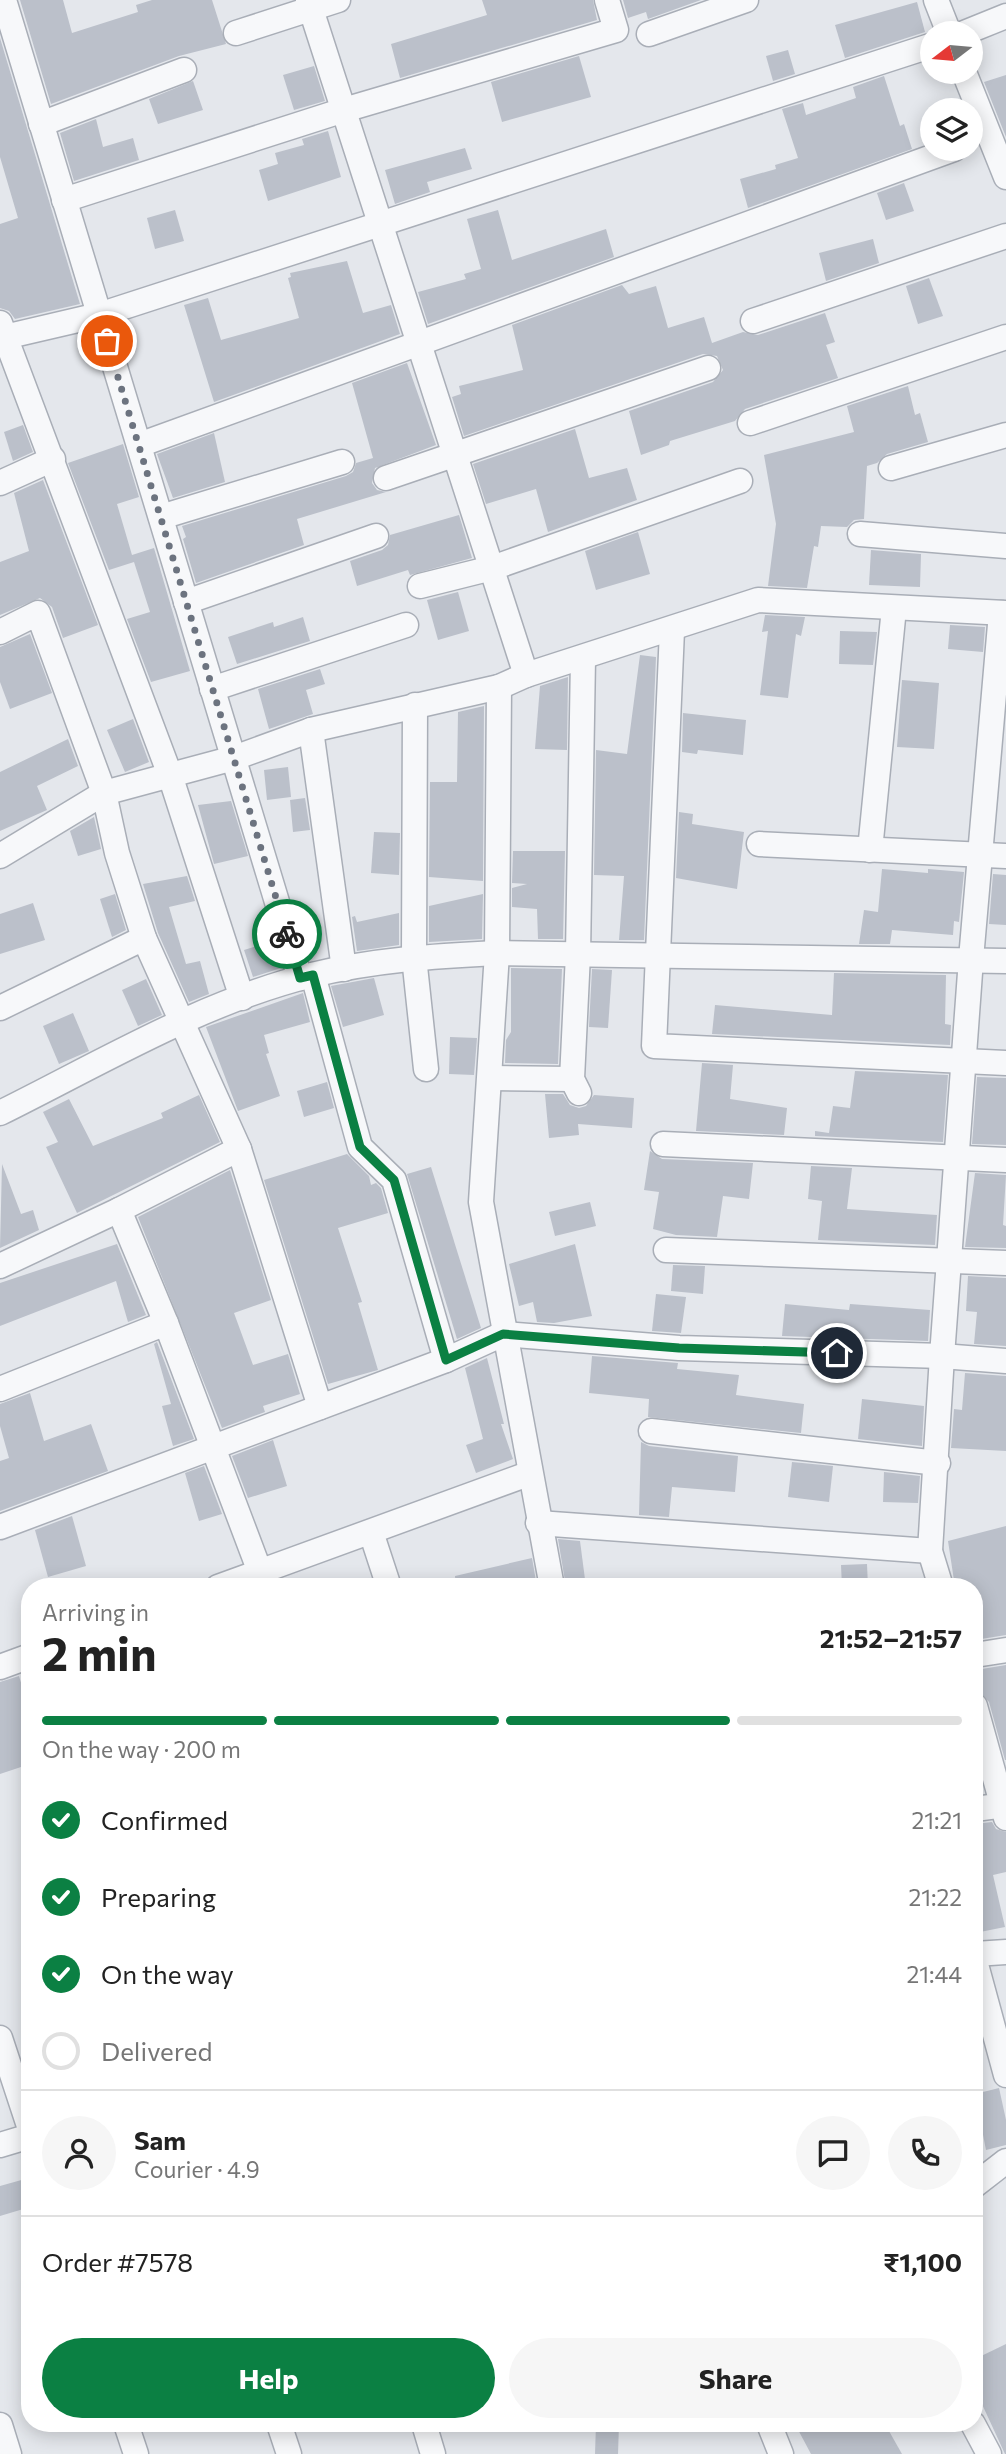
<!DOCTYPE html>
<html lang="en">
<head>
<meta charset="utf-8">
<style>
  :root { --surface:#fff; --page:#f6f6f6; --text:#222; --muted:#767676; --line:#e0e0e0; --accent:#0b8043 }
  body { margin:0; font-family:Commissioner,sans-serif; background:var(--page); color:var(--text); height:100vh; display:flex; flex-direction:column; font-size:26px; white-space:nowrap }
  * { box-sizing:border-box; margin:0 }
  p { font-size:23px; color:var(--muted) }
  .icon { flex:none; width:38px; height:38px; fill:none; stroke:currentColor; stroke-width:2; stroke-linecap:round; stroke-linejoin:round }
  .map { position:relative; flex:1; overflow:hidden }
  .sheet { position:absolute; left:21px; top:1578px; width:962px; height:854px; display:flex; flex-direction:column; background:var(--surface); border-radius:28px; box-shadow:0 4px 18px #0003 }
  .sheet>* { flex:none }
  .needle { width:46px; rotate:254deg }
  .tools { position:absolute; left:920px; top:21px; display:grid; gap:14px }
  .tools a { display:grid; place-items:center; width:63px; height:63px; border-radius:50%; background:var(--surface); box-shadow:0 4px 18px #0003; font-size:35px }
  .pin { position:absolute; display:grid; place-items:center; width:60px; height:60px; color:#fff; margin:-30px; border:4px solid #fff; border-radius:50%; box-shadow:0 2px 7px #0007 }
  .courier { position:absolute; display:grid; place-items:center; width:70px; height:70px; margin:-35px; border:5px solid #0b8043; border-radius:50%; background:#fff; color:#222; box-shadow:0 2px 9px #0007 }
  .head em { font-style:normal; font-weight:700 }
  .head div { display:flex; flex-direction:column-reverse }
  .head { display:flex; align-items:center; justify-content:space-between; height:119px; padding:0 21px }
  h1 { font-size:46px; font-weight:700; line-height:52px }
  .bar { display:grid; grid-template-columns:repeat(4,1fr); gap:10px 7px; align-content:center; height:84px; padding:0 21px }
  .bar i { height:9px; border-radius:5px; background:var(--line) }
  .bar .on { background:var(--accent) }
  .bar p { grid-column:span 4 }
  .line { display:flex; align-items:center; gap:18px; padding:0 21px; border-top:2px solid var(--line) }
  .line div { flex:1 }
  .round { display:grid; place-items:center; flex:none; width:74px; height:74px; border-radius:37px; background:var(--page) }
  ol { padding:0 21px; list-style:none }
  li { display:flex; align-items:center; gap:21px; height:77px }
  li p { margin-inline-start:auto }
  li .icon { padding:7px; border-radius:50%; background:var(--accent); color:#fff; stroke-width:4 }
  li:last-child { color:var(--muted) }
  li i { width:38px; height:38px; border:4px solid var(--line); border-radius:50% }
  .button { display:flex; gap:14px; margin-top:auto; padding:14px 21px }
  .button a { flex:1; height:80px; border-radius:42px; background:var(--accent); color:#fff; font-size:28px; font-weight:700; line-height:80px; text-align:center }
  .button a+a { background:var(--page); color:var(--text) }
  .map>svg:first-child { display:block }
</style>
</head>
<body>
<div class="map">
<svg width="1006" height="2454" viewBox="0 0 1006 2454">
  <rect width="100%" height="100%" fill="#e4e7ec"/>
  <g fill="#bbc0ca">
    <path d="M20,0H63L72,33L138,12L136,5L152,0H212L226,44L179,56L51,104Z"/>
    <path d="M482,0H593L597,20L400,78L391,44L487,15Z"/>
    <path d="M623,0H701L648,19L646,12L628,18Z"/>
    <path d="M917,2L925,32L845,58L835,25Z"/>
    <path d="M0,38L80,304L15,319L9,311L0,308V224L18,218L0,157Z"/>
    <path d="M788,50L795,74L773,81L766,56Z"/>
    <path d="M579,56L591,97L502,122L491,82Z"/>
    <path d="M314,66L325,101L294,110L283,75Z"/>
    <path d="M1006,75V137L984,82Z"/>
    <path d="M884,76L900,126L904,124L912,149L748,208L740,179L776,169L775,165L798,158L782,109L803,103L806,115L856,98L853,87Z"/>
    <path d="M193,81L203,110L158,124L149,99Z"/>
    <path d="M96,119L103,147L133,138L139,160L74,181L60,133Z"/>
    <path d="M328,131L341,177L268,201L259,170L278,164L275,153L304,145L302,139Z"/>
    <path d="M465,148L472,169L427,182L430,192L395,204L385,170Z"/>
    <path d="M904,183L914,211L886,220L877,193Z"/>
    <path d="M175,210L184,241L155,249L147,218Z"/>
    <path d="M498,210L512,260L606,229L614,257L428,324L418,292L466,279L464,274L481,269L467,219Z"/>
    <path d="M873,239L879,263L826,281L819,253Z"/>
    <path d="M347,261L363,313L391,305L400,334L214,402L184,305L208,298L221,340L299,318L288,278L291,277L290,273Z"/>
    <path d="M929,278L943,316L918,324L906,286Z"/>
    <path d="M622,285L629,294L656,286L668,328L704,317L712,343L743,332L758,335L825,313L835,342L826,345L838,378L745,409L735,421L670,441L669,445L641,455L629,411L713,382L723,370L717,356L703,354L464,436L452,397L461,394L459,386L523,370L512,325Z"/>
    <path d="M407,363L436,445L375,468L372,483L377,490L386,492L297,519L304,545L196,583L183,539L186,537L182,526L346,476L353,472L356,463L373,458L352,383Z"/>
    <path d="M908,386L915,415L920,413L928,442L887,454L877,463L867,466L864,519L854,520L847,527L821,526L818,547L814,546L807,588L768,586L776,524L764,455L854,432L847,406Z"/>
    <path d="M23,425L33,452L13,461L4,432Z"/>
    <path d="M575,429L589,478L627,468L637,500L548,532L536,489L486,504L473,464Z"/>
    <path d="M214,433L225,482L173,498L157,454Z"/>
    <path d="M123,444L139,497L117,504L132,555L154,548L190,671L151,682L127,619L150,612L134,562L109,570L68,463Z"/>
    <path d="M43,480L98,625L63,638L52,607L40,598L0,615V562L29,551L14,493Z"/>
    <path d="M459,515L472,558L410,575L408,570L357,586L350,561L382,550L388,545L390,535Z"/>
    <path d="M638,532L650,574L596,590L585,551Z"/>
    <path d="M871,550L921,554L920,587L869,585Z"/>
    <path d="M458,592L469,631L438,640L427,600Z"/>
    <path d="M765,615L805,617L801,636L796,634L788,698L760,695L768,631L762,632Z"/>
    <path d="M303,617L310,641L237,664L228,637L273,622L274,627Z"/>
    <path d="M950,625L985,627L983,652L948,649Z"/>
    <path d="M840,631L877,632L873,665L839,664Z"/>
    <path d="M30,634L52,693L10,709L0,682V647Z"/>
    <path d="M640,655L656,657L644,940H619L624,876L594,875L596,750L627,754Z"/>
    <path d="M320,669L325,684L306,690L313,714L269,729L258,689Z"/>
    <path d="M568,677L567,750L535,749L540,686Z"/>
    <path d="M902,680L939,683L934,749L897,747Z"/>
    <path d="M484,706L483,881L429,877L430,782H457L458,712Z"/>
    <path d="M683,713L746,720L743,755L698,750L697,754L682,752Z"/>
    <path d="M133,719L149,762L125,772L107,730Z"/>
    <path d="M68,739L78,766L37,786L47,810L0,831V772Z"/>
    <path d="M288,767L291,797L267,800L264,770Z"/>
    <path d="M305,798L310,830L293,832L290,800Z"/>
    <path d="M231,801L248,856L214,864L198,805Z"/>
    <path d="M679,812L693,814L692,824L744,832L737,889L676,878Z"/>
    <path d="M94,817L101,849L78,856L70,831Z"/>
    <path d="M374,832L400,833L399,875L371,873Z"/>
    <path d="M513,851H565L563,939H538L537,909L512,907V888L527,884L512,883Z"/>
    <path d="M882,869L928,873V869L964,872L959,922L954,921L953,935L892,930L890,944H859L864,910L878,912Z"/>
    <path d="M993,874L1006,875V925L989,924Z"/>
    <path d="M187,876L195,901L169,907L186,964L200,961L209,994L189,1002L158,933L143,884Z"/>
    <path d="M115,894L126,930L112,937L100,899Z"/>
    <path d="M483,894L482,939L429,942V906Z"/>
    <path d="M33,903L45,940L0,954V914Z"/>
    <path d="M399,913V945L357,951L352,917L355,916L357,922Z"/>
    <path d="M273,941L281,968L253,977L244,950Z"/>
    <path d="M511,968L562,969L558,1064L505,1063L506,1040L511,1032Z"/>
    <path d="M592,969L612,970L608,1028L589,1027Z"/>
    <path d="M834,973L946,975L945,1024L951,1025L950,1045L712,1034L715,1005L832,1015Z"/>
    <path d="M374,978L384,1015L343,1027L331,986Z"/>
    <path d="M146,979L162,1015L138,1026L122,990Z"/>
    <path d="M303,993L310,1022L264,1035L269,1053L266,1054L280,1096L238,1111L206,1027Z"/>
    <path d="M73,1013L89,1051L59,1064L43,1026Z"/>
    <path d="M450,1037L477,1038L474,1075L449,1074Z"/>
    <path d="M702,1063L733,1065L730,1099L787,1108L784,1135L696,1131Z"/>
    <path d="M855,1071L948,1075L943,1142L815,1136V1131L829,1133L833,1106L850,1108Z"/>
    <path d="M977,1077L1006,1078V1145L972,1144Z"/>
    <path d="M327,1082L334,1108L304,1117L297,1091Z"/>
    <path d="M545,1094H563L570,1105L579,1108L586,1106L594,1095L634,1098L632,1128L578,1124L579,1135L549,1138Z"/>
    <path d="M199,1095L220,1142L77,1213L46,1147L58,1142L43,1112L69,1099L93,1146L163,1118L161,1113Z"/>
    <path d="M650,1151L662,1159L753,1163L749,1199L723,1196L717,1237L676,1235L653,1229L659,1192L644,1190Z"/>
    <path d="M347,1154L369,1176L371,1185L376,1183L381,1188L388,1213L338,1228L362,1302L358,1303L378,1370L328,1384L264,1180Z"/>
    <path d="M2,1164L21,1214L33,1210L39,1230L0,1248Z"/>
    <path d="M811,1166L852,1168L847,1209L937,1215L935,1245L818,1240L822,1201L808,1199Z"/>
    <path d="M431,1167L481,1328L457,1339L407,1174Z"/>
    <path d="M230,1170L271,1300L234,1313L253,1365L288,1354L300,1394L263,1406L265,1412L222,1428L138,1217Z"/>
    <path d="M975,1173L1006,1175L1003,1225L1006,1226V1248L965,1247Z"/>
    <path d="M590,1202L596,1226L555,1236L549,1212Z"/>
    <path d="M117,1244L146,1315L128,1322L116,1281L0,1326V1283Z"/>
    <path d="M575,1244L592,1316L554,1323L537,1322L533,1302L519,1306L509,1264Z"/>
    <path d="M673,1265L705,1266L703,1294L671,1291Z"/>
    <path d="M968,1276L1006,1278V1346L974,1344L977,1312L966,1311Z"/>
    <path d="M656,1294L686,1297L681,1333L652,1331Z"/>
    <path d="M785,1304L849,1310L850,1304L930,1310L928,1341L782,1336Z"/>
    <path d="M157,1342L194,1439L173,1446L162,1406L171,1404L154,1344Z"/>
    <path d="M592,1356L678,1363L677,1369L739,1375L736,1395L804,1404L801,1433L648,1417L649,1399L589,1393Z"/>
    <path d="M487,1358L504,1424H501L513,1459L476,1473L466,1445L483,1439L465,1368Z"/>
    <path d="M965,1373L1006,1376V1451L951,1448L954,1409L962,1410Z"/>
    <path d="M30,1393L44,1441L91,1424L108,1471L0,1511V1461L9,1458L0,1426V1404Z"/>
    <path d="M862,1399L924,1406L922,1446L858,1439Z"/>
    <path d="M273,1440L287,1486L248,1498L232,1456Z"/>
    <path d="M641,1442L649,1446L738,1456L735,1492L672,1487L669,1517L639,1515Z"/>
    <path d="M792,1462L833,1466L829,1502L788,1497Z"/>
    <path d="M204,1466L222,1514L199,1521L185,1473Z"/>
    <path d="M884,1472L920,1476L918,1503L883,1502Z"/>
    <path d="M72,1516L86,1566L48,1577L35,1530Z"/>
    <path d="M1006,1526V1635L975,1640V1587H955L948,1541Z"/>
    <path d="M558,1539L580,1541L586,1587H566Z"/>
    <path d="M532,1558L537,1587H456L455,1576Z"/>
    <path d="M867,1564L868,1587H842L841,1565Z"/>
    <path d="M1006,1665V1760H1005L989,1702L981,1693L976,1670Z"/>
    <path d="M19,1676L30,1713V1764L0,1774V1682Z"/>
    <path d="M992,1822L996,1829L1006,1832V1872L993,1875L1005,1927L975,1933V1824Z"/>
    <path d="M999,2088L1006,2120V2145L986,2150L975,2094Z"/>
    <path d="M25,2179L30,2207L0,2216V2186Z"/>
    <path d="M1006,2344V2454H1005L975,2389V2359Z"/>
    <path d="M596,2424H619L618,2454H595Z"/>
    <path d="M795,2424H885L902,2454H811Z"/>
  </g>
  <g fill="none" stroke-linecap="round" stroke-linejoin="round">
    <defs>
      <g id="street">
        <path d="M4,0L300,978"/>
        <path d="M308,0L526,675"/>
        <path d="M936,0L949,33"/>
        <path d="M236,33L338,0"/>
        <path d="M964,33L1006,16"/>
        <path d="M649,34L746,0"/>
        <path d="M964,72L1006,177"/>
        <path d="M41,124L184,70"/>
        <path d="M64,200L344,110L616,30L607,0"/>
        <path d="M753,321L1006,236"/>
        <path d="M0,323L170,775L242,998"/>
        <path d="M0,338L99,315L933,45"/>
        <path d="M750,423L1006,337"/>
        <path d="M139,445L954,149"/>
        <path d="M891,468L1006,435"/>
        <path d="M386,478L708,368"/>
        <path d="M0,483L53,459"/>
        <path d="M161,517L342,462"/>
        <path d="M860,534L1006,546"/>
        <path d="M420,586L492,568L740,481"/>
        <path d="M186,602L376,536"/>
        <path d="M672,630L654,1046L1006,1063"/>
        <path d="M0,632L38,613L104,793L117,853L144,938L239,1149L320,1407"/>
        <path d="M499,687L497,953L481,1202L552,1587"/>
        <path d="M212,689L406,625"/>
        <path d="M415,705L414,957L426,1069"/>
        <path d="M311,730L344,969"/>
        <path d="M759,844L1006,856"/>
        <path d="M870,850L894,608"/>
        <path d="M0,856L104,793L234,758L311,730L499,687L526,675L758,600L1006,613"/>
        <path d="M313,975L360,1147L394,1180L446,1360"/>
        <path d="M0,1008L144,938"/>
        <path d="M490,1078L572,1079"/>
        <path d="M579,1093L572,1079L578,954L583,658"/>
        <path d="M0,1113C101,1063 202,1002 312,975C373,960 435,956 497,953L1006,961"/>
        <path d="M663,1144L1006,1160"/>
        <path d="M119,1210L166,1323L260,1572"/>
        <path d="M666,1250L1006,1263"/>
        <path d="M0,1266L119,1210L239,1149"/>
        <path d="M0,1389L166,1323"/>
        <path d="M651,1431L938,1463"/>
        <path d="M538,1523L930,1551"/>
        <path d="M0,1527L446,1360L503,1334L679,1348L942,1356L1006,1361"/>
        <path d="M371,1532L389,1587"/>
        <path d="M218,1587L528,1474"/>
        <path d="M941,1587L930,1551L942,1356L971,959L1001,613"/>
        <path d="M975,1655L1006,1650"/>
        <path d="M0,1667L30,1656"/>
        <path d="M975,1706L1006,1818"/>
        <path d="M975,1809L1006,1805"/>
        <path d="M975,1954L1006,1952"/>
        <path d="M975,1961L1006,2075"/>
        <path d="M0,2038L30,2129"/>
        <path d="M0,2145L30,2136"/>
        <path d="M975,2185L1006,2161"/>
        <path d="M126,2424L136,2454"/>
        <path d="M279,2424L289,2454"/>
        <path d="M424,2424L433,2454"/>
        <path d="M769,2424L781,2454"/>
        <path d="M973,2424L989,2454"/>
        <path d="M0,2425L9,2454"/>
      </g>
    </defs>
    <use href="#street" stroke="#a9aeb7" stroke-width="27"/>
    <use href="#street" stroke="#f7f8fa" stroke-width="24"/>
  </g>
  <g fill="none" stroke-linecap="round" stroke-linejoin="round">
    <path stroke="#6c737f" stroke-width="7" stroke-dasharray="0 12.6" d="M107,341L287,934"/>
    <path stroke="#0b8043" stroke-width="9" d="M287,934L300,978L313,975L360,1147L394,1180L446,1360L503,1334L679,1348L837,1353"/>
  </g>
</svg>
<div class="tools">
<a><svg class="needle" viewBox="-14 -14 28 28"><path d="M0-13l5 13h-10z" fill="#e53935"/><path d="M0 13l5-13h-10z" fill="#767676"/></svg></a>
<a><svg class="icon" aria-label="layers" viewBox="0 0 24 24"><path d="M12 4l9 5-9 5-9-5zM3 14l9 5 9-5"/></svg></a>
</div>
<div class="pin" style="left:107px;top:341px;background:#ea580c"><svg class="icon" aria-label="bag" viewBox="0 0 24 24"><path d="M5 8h14l-1 12H6zM9 8a3 3 0 0 1 6 0"/></svg></div>
<div class="pin" style="left:837px;top:1353px;background:#1f2937"><svg class="icon" aria-label="home" viewBox="0 0 24 24"><path d="M3 11l9-7 9 7M6 9v11h12V9"/></svg></div>
<div class="courier" style="left:287px;top:934px"><svg class="icon" aria-label="bike" viewBox="0 0 24 24"><circle cx="6" cy="16" r="4"/><circle cx="18" cy="16" r="4"/><path d="M6 16l4-8h5l3 8M10 8l3 8H6M13 5h3"/></svg></div>
<section class="sheet">
<div class="head"><div><h1>2 min</h1><p>Arriving in</p></div><em>21:52–21:57</em></div>
<div class="bar"><i class="on"></i><i class="on"></i><i class="on"></i><i></i><p>On the way · 200 m</p></div>
<ol>
<li><svg class="icon" aria-label="check" viewBox="0 0 24 24"><path d="M5 12l5 5 9-10"/></svg>Confirmed<p>21:21</p></li>
<li><svg class="icon" aria-label="check" viewBox="0 0 24 24"><path d="M5 12l5 5 9-10"/></svg>Preparing<p>21:22</p></li>
<li><svg class="icon" aria-label="check" viewBox="0 0 24 24"><path d="M5 12l5 5 9-10"/></svg>On the way<p>21:44</p></li>
<li><i></i>Delivered</li>
</ol>
<div class="line" style="height:126px"><a class="round"><svg class="icon" aria-label="person" viewBox="0 0 24 24"><circle cx="12" cy="8" r="4"/><path d="M4 21q1-7 8-7t8 7"/></svg></a><div><b>Sam</b><p>Courier · 4.9</p></div><a class="round"><svg class="icon" aria-label="chat" viewBox="0 0 24 24"><path d="M4 5h16v11H9l-5 4z"/></svg></a><a class="round"><svg class="icon" aria-label="phone" viewBox="0 0 24 24"><path d="M5 4h4l2 5-3 2q2 4 5 5l2-3 5 2v4C11 20 4 13 5 4z"/></svg></a></div>
<div class="line" style="height:91px"><div>Order #7578</div><b>₹1,100</b></div>
<div class="button"><a>Help</a><a>Share</a></div>
</section>
</div>
</body>
</html>
